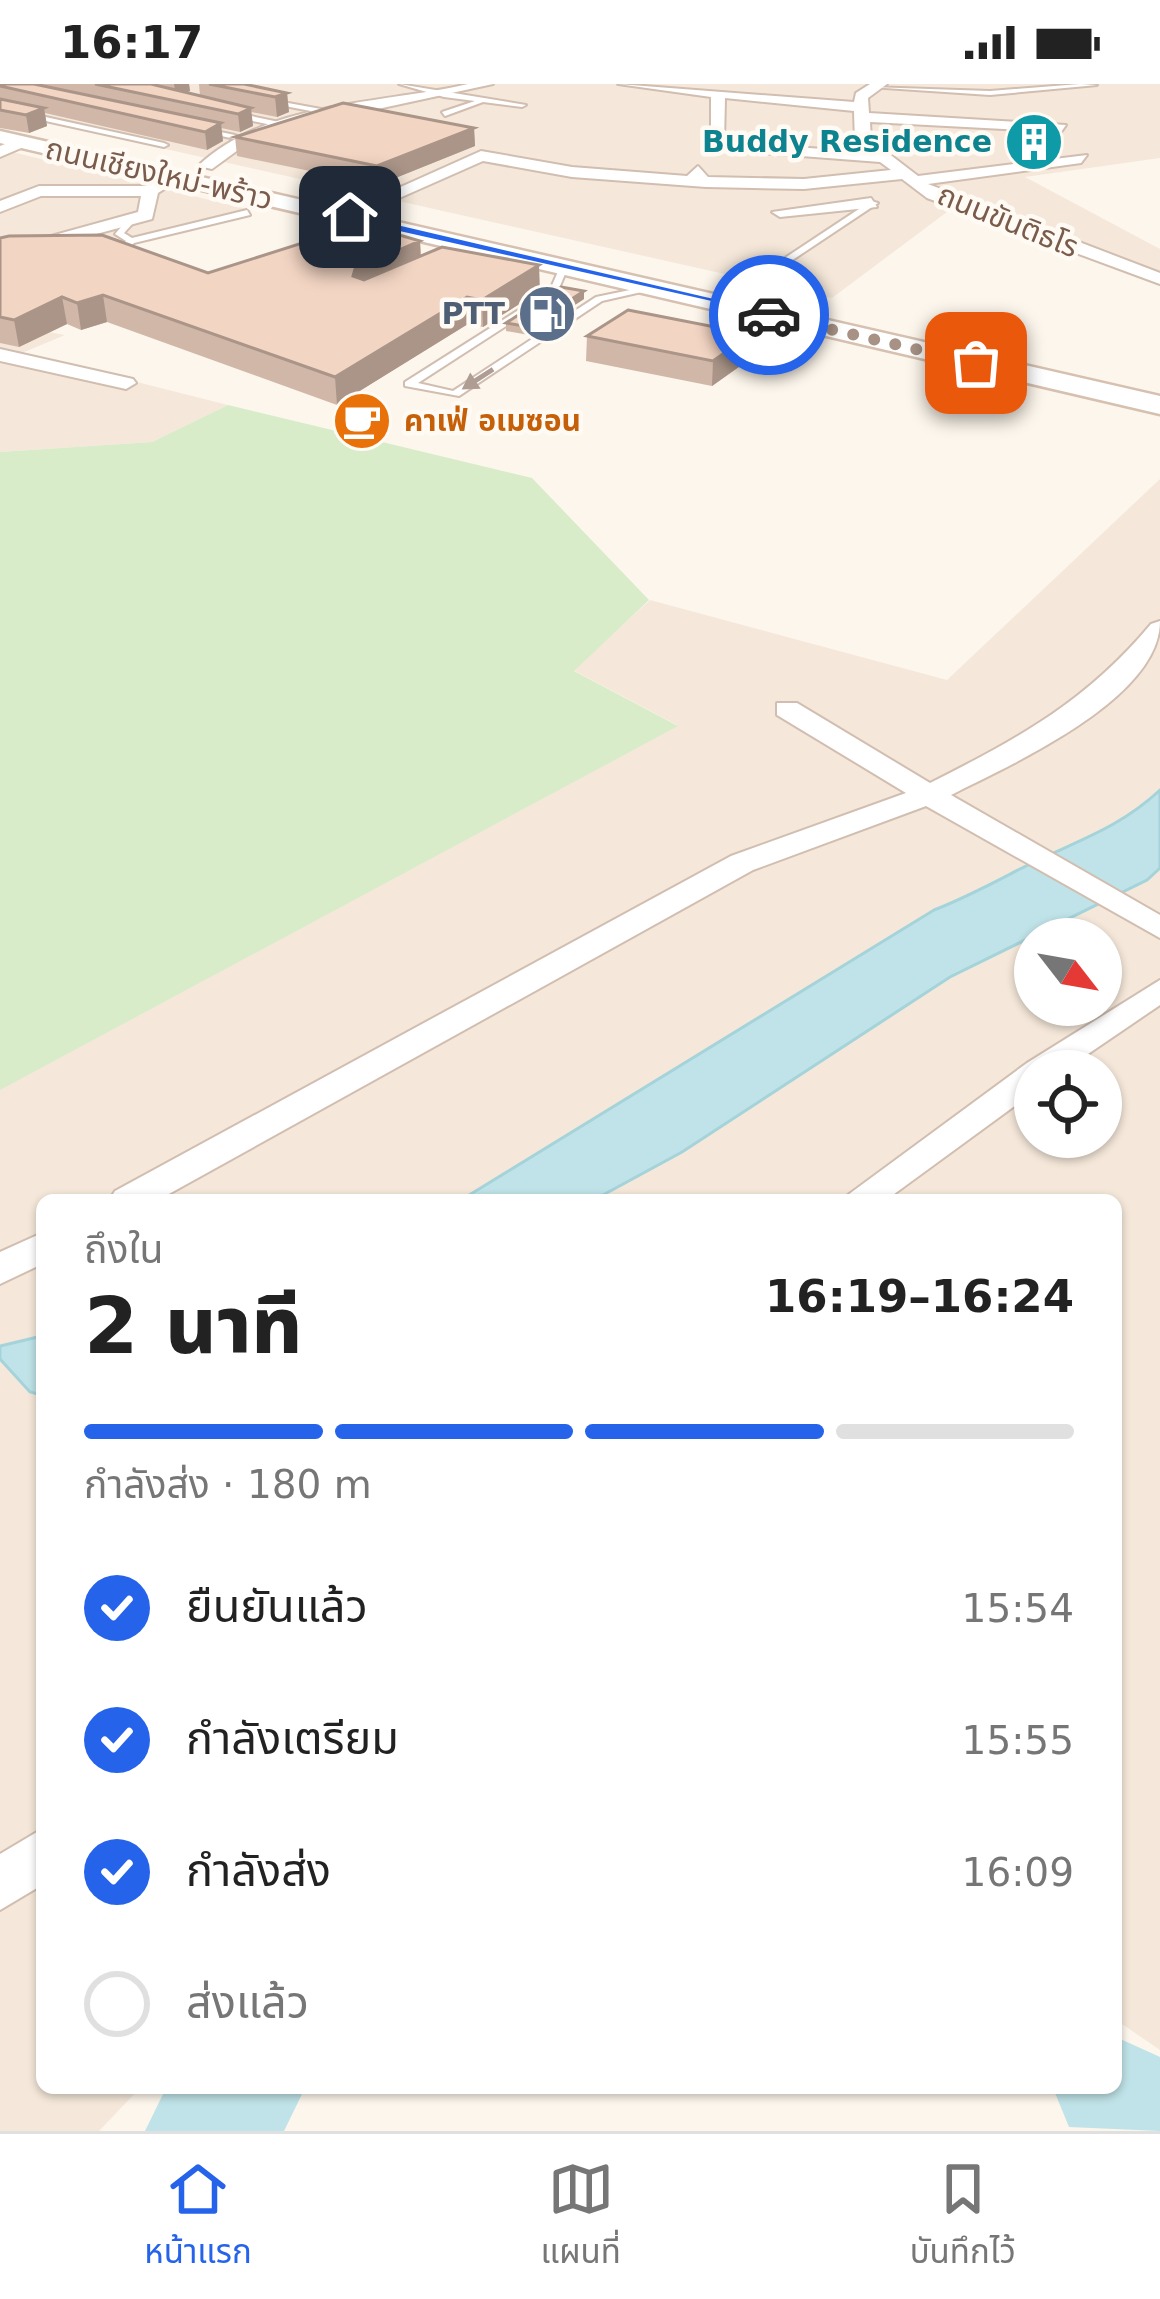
<!DOCTYPE html>
<html lang="th">
<head>
<meta charset="utf-8">
<style>
  :root { --surface:#fff; --page:#f2f2f2; --text:#222; --muted:#767676; --line:#e0e0e0; --accent:#2563eb }
  body { margin:0; font-family:"DejaVu Sans","Noto Sans Thai",sans-serif; background:var(--page); color:var(--text); height:100vh; display:flex; flex-direction:column; font-size:45px; white-space:nowrap }
  * { box-sizing:border-box; margin:0 }
  p { font-size:39px; color:var(--muted) }
  .icon { flex:none; width:66px; height:66px; fill:none; stroke:currentColor; stroke-width:2; stroke-linecap:round; stroke-linejoin:round }
  .map { position:relative; flex:1; overflow:hidden }
  .panel { position:absolute; left:36px; top:1110px; width:1086px; height:900px; display:flex; flex-direction:column; background:var(--surface); border-radius:18px; box-shadow:0 3px 9px #0004 }
  .panel>* { flex:none }
  .needle { width:78px; rotate:121deg }
  .buttons { position:absolute; left:1014px; top:834px; display:grid; gap:24px }
  .buttons a { display:grid; place-items:center; width:108px; height:108px; border-radius:50%; background:var(--surface); box-shadow:0 3px 9px #0004; font-size:60px }
  .pin { position:absolute; display:grid; place-items:center; width:102px; height:102px; color:#fff; margin:-51px; border-radius:24px; box-shadow:0 6px 18px #0006 }
  .courier { position:absolute; display:grid; place-items:center; width:120px; height:120px; margin:-60px; border:9px solid #2563eb; border-radius:50%; background:#fff; color:#222; box-shadow:0 3px 15px #0007 }
  .overview em { font-style:normal; font-weight:800 }
  .overview div { display:flex; flex-direction:column-reverse }
  .overview { display:flex; align-items:center; justify-content:space-between; height:204px; padding:0 48px }
  h1 { font-size:78px; font-weight:800; line-height:90px }
  .bar { display:grid; grid-template-columns:repeat(4,1fr); gap:18px 12px; align-content:center; height:144px; padding:0 48px }
  .bar i { height:15px; border-radius:9px; background:var(--line) }
  .bar .on { background:var(--accent) }
  .bar p { grid-column:span 4 }
  ol { padding:0 48px; list-style:none }
  li { display:flex; align-items:center; gap:36px; height:132px }
  li p { margin-inline-start:auto }
  li .icon { padding:12px; border-radius:50%; background:var(--accent); color:#fff; stroke-width:4 }
  li:last-child { color:var(--muted) }
  li i { width:66px; height:66px; border:6px solid var(--line); border-radius:50% }
  .status { display:flex; justify-content:space-between; align-items:center; height:84px; padding:0 60px; background:var(--surface); direction:ltr }
  .status svg { height:33px; fill:currentColor }
  .tabs { display:flex; justify-content:space-around; align-items:center; height:168px; border-top:3px solid var(--line); background:var(--surface); font-size:33px; color:var(--muted) }
  .tabs a { display:grid; justify-items:center; gap:6px }
  .tabs .on { color:var(--accent) }
  .map>svg:first-child { display:block }
</style>
</head>
<body>
<div class="status"><b>16:17</b><svg viewBox="0 0 49 12"><path d="M0 12V9h3v3zM5 12V6h3v6zM10 12V3h3v9zM15 12V0h3v12zM26 1h20v11H26zM47 4h2v5h-2z"/></svg></div>
<div class="map">
<svg width="1160" height="2047" viewBox="0 0 1160 2047">
  <rect width="100%" height="100%" fill="#fdf6ec"/>
  <g fill="#f5e8da" fill-rule="evenodd">
    <path d="M0,0H1160V74L1025,93L1160,165V198L951,125L832,214L0,28Z"/>
    <path d="M0,65L251,126L121,159L0,218Z"/>
    <path d="M0,239L65,251L22,269L228,321L152,358L0,368Z"/>
    <path d="M1160,395V1966L1116,1936V1116H42V2004H140L99,2047H0V996L677,641L573,586L650,516L947,596ZM1035,855H1101V921H1035ZM1035,987H1101V1053H1035Z"/>
  </g>
  <path fill="#d8ecc9" d="M228,321L532,394L649,516L574,587L678,642L0,1006V368L152,358Z"/>
  <g fill="#bfe3e8" stroke="#a5d3da" stroke-width="3">
    <path d="M1160,706V784L1147,796L950,893L682,1068L601,1112L461,1116L934,826C965,814 991,800 1020,785C1072,758 1116,747 1160,706Z"/>
    <path d="M42,1252V1311L30,1308L0,1275V1262Z"/>
  </g>
  <g fill="none" stroke-linecap="round" stroke-linejoin="round">
    <g fill="#bfe3e8" fill-rule="evenodd">
      <path d="M1116,1953L1160,1973V2047L1069,2043L1053,2004H1116Z"/>
      <path d="M166,2004H305L284,2047H145Z"/>
    </g>
    <defs>
      <g id="service">
        <path d="M399,0L526,21L522,23L483,18L445,32L442,28L475,17L444,13Z"/>
        <path d="M1080,0L1097,1L990,11L870,3L990,7Z"/>
        <path d="M261,14L321,25L325,27L321,29L264,18Z"/>
        <path d="M0,23L164,59L168,61L164,63L0,27Z"/>
        <path d="M232,28L279,38L280,40L276,42L229,32Z"/>
        <path d="M196,43L235,51L239,53L235,55L199,47Z"/>
        <path d="M871,117L878,119L749,205L741,203Z"/>
        <path d="M247,126L250,131L134,159L124,169L129,170V174L114,170L126,157L115,150L128,135L135,137L124,149L132,154Z"/>
        <path d="M564,180L568,183L557,209L418,299L453,307L596,213L654,201L659,204L602,217L459,312L405,302V298L550,206L560,183Z"/>
      </g>
      <g id="minor">
        <path d="M468,0H493L304,41L238,66L212,85L198,82C266,17 382,20 468,0Z"/>
        <path d="M618,0L854,18L856,9L870,0H887L868,14L869,29L1066,41L1061,48L870,38L871,56L918,92L1087,71L1081,79L928,100L1160,189V200L927,114L902,95L804,105L706,103L572,93L483,77L379,123L365,119L481,67L572,83L687,92L698,82L708,93L804,95L891,86L880,78L711,65V13ZM725,14L854,27L855,58L867,68L724,58Z"/>
        <path d="M23,53L28,61L0,73V62Z"/>
        <path d="M169,90L183,93L158,109L152,135L0,176V166L138,128L141,112H41L0,128V117L39,102H147Z"/>
        <path d="M871,114L877,123L780,133L772,128Z"/>
        <path d="M0,265L133,295L136,299L126,305L0,277Z"/>
        <path d="M1160,537C1160,615 1012,680 951,711L1160,831V854L926,722L753,786L158,1116H109L115,1107L731,772L906,709L777,631V619H797L930,699C1019,654 1086,618 1151,540Z"/>
        <path d="M1160,896V921L1063,987H1035V1007L886,1116H841L1027,979Z"/>
        <path d="M42,1149V1180L0,1200V1168Z"/>
        <path d="M42,1745V1801L0,1826V1770Z"/>
      </g>
      <path id="secondary" d="M0,47L1160,312V330L0,59Z"/>
    </defs>
    <use href="#service" stroke="#d1beb0" stroke-width="4"/>
    <use href="#minor" stroke="#d1beb0" stroke-width="4"/>
    <use href="#secondary" stroke="#d6c0b0" stroke-width="5"/>
    <use href="#service" fill="#fff" fill-rule="evenodd"/>
    <use href="#minor" fill="#fff" fill-rule="evenodd"/>
    <use href="#secondary" fill="#fff" fill-rule="evenodd"/>
  </g>
  <g fill="#d1b7a8">
    <path d="M0,0H189L190,7L186,8L200,12L199,0H244L287,9L289,28L277,33L251,28L253,42L240,48L221,44L223,57L207,66L45,29L47,42L29,49L0,44Z"/>
    <path d="M474,44L475,62L378,101L237,72L235,53Z"/>
    <path d="M0,154L208,189L420,157L421,172L540,207L483,243L468,240L337,321L107,238L81,246L67,240L19,263L0,259Z"/>
    <path d="M584,215L529,251L506,247V239Z"/>
    <path d="M587,252L750,275L712,302L586,277Z"/>
  </g>
  <g fill="#aa9588">
    <path d="M174,0H189L190,7L176,12Z"/>
    <path d="M287,9L289,28L277,33L275,13Z"/>
    <path d="M44,24L47,42L29,49L26,31Z"/>
    <path d="M251,24L253,42L240,48L238,30Z"/>
    <path d="M221,39L223,57L207,66L205,48Z"/>
    <path d="M474,44L475,62L378,101L377,82Z"/>
    <path d="M420,157L421,183L357,212L353,192L355,185Z"/>
    <path d="M539,181L540,207L483,243L482,216Z"/>
    <path d="M584,207V215L529,251V243Z"/>
    <path d="M103,211L107,238L81,246L77,219Z"/>
    <path d="M62,213L67,240L19,263L14,236Z"/>
    <path d="M467,213L468,240L337,321L335,293Z"/>
    <path d="M751,250L750,275L712,302L713,277Z"/>
  </g>
  <g fill="#f3d5c3" stroke="#aa9588" stroke-width="3">
    <path d="M0,0H34L221,39L205,48L0,2Z"/>
    <path d="M95,0H151L251,24L238,30Z"/>
    <path d="M209,0H244L287,9L275,13Z"/>
    <path d="M0,15L44,24L26,31L0,26Z"/>
    <path d="M343,19L474,44L377,82L235,53Z"/>
    <path d="M362,140L420,157L355,185L353,192L364,196L442,163L539,181L482,216L467,213L335,293L103,211L77,219L62,213L14,236L0,233V154L9,152L102,151L208,189Z"/>
    <path d="M561,203L584,207L529,243L506,239Z"/>
    <path d="M628,226L751,250L713,277L587,252Z"/>
  </g>
  <defs><path id="oneway-solid" d="M-6-.8H1V-3.2L6.5 0L1 3.2V.8H-6Z" transform="scale(3)"/></defs>
  <use fill="#af9d94" href="#oneway-solid" transform="translate(478 295) rotate(147)"/>
  <path fill="#2563eb" d="M350,130L769,228L774,231L346,135Z"/>
  <g fill="none" stroke-linecap="round" stroke-linejoin="round">
    <path stroke="#a89285" stroke-width="12" stroke-dasharray="0 21.6" d="M769,231L976,279"/>
  </g>
  <defs>
    <symbol id="building-disc" viewBox="-11 -11 22 22"><circle r="9.5" fill="#0f9aa8" stroke="#fffaf3"/><path d="M-4-6H4V6H1V3H-1V6H-4ZM-2.5-4.3h1.7v1.8h-1.7ZM.8-4.3h1.7v1.8H.8ZM-2.5-1h1.7V.8h-1.7ZM.8-1h1.7V.8H.8Z" fill="#fff"/></symbol>
    <symbol id="fuel-disc" viewBox="-11 -11 22 22"><circle r="9.5" fill="#5c6f8a" stroke="#fffaf3"/><path d="M-5.5-6h7V0h2V4h1.3V-2.5L3-4.5l.8-.8L6-3V5H2.5V1h-1V6h-7ZM-4.2-4.7v3.2H.2V-4.7Z" fill="#fff"/></symbol>
    <symbol id="cafe-disc" viewBox="-11 -11 22 22"><circle r="9.5" fill="#e8710a" stroke="#fffaf3"/><path d="M-5.5-4.5H6V0H3Q3 3.5 0 3.5H-2.5Q-5.5 3.5-5.5 0ZM3-3.2v2h1.7v-2ZM-6 4.5H4V6H-6Z" fill="#fff"/></symbol>
  </defs>
  <g fill-rule="evenodd">
    <use href="#building-disc" x="1001" y="25" width="66" height="66"/>
    <use href="#fuel-disc" x="514" y="197" width="66" height="66"/>
    <use href="#cafe-disc" x="329" y="304" width="66" height="66"/>
  </g>
  <g text-anchor="middle" stroke-width="9" stroke-linejoin="round" paint-order="stroke">
    <g font-size="30" font-weight="bold" fill="#0d838f" stroke="#fffaf3" text-anchor="end">
      <text x="992" y="68">Buddy Residence</text>
    </g>
    <g font-size="30" fill="#7a5c4d" stroke="#fffaf3">
      <text transform="translate(159 90) rotate(13)" y="10">ถนนเชียงใหม่-พร้าว</text>
      <text transform="translate(1008 137) rotate(22)" y="10">ถนนขันติธโร</text>
    </g>
    <g font-size="30" font-weight="bold" fill="#4e5e75" stroke="#fffaf3" text-anchor="end">
      <text x="505" y="240">PTT</text>
    </g>
    <g font-size="30" font-weight="bold" fill="#c56008" stroke="#fffaf3" text-anchor="start">
      <text x="404" y="347">คาเฟ่ อเมซอน</text>
    </g>
  </g>
</svg>
<div class="buttons">
<a><svg class="needle" viewBox="-14 -14 28 28"><path d="M0-13l5 13h-10z" fill="#e53935"/><path d="M0 13l5-13h-10z" fill="#767676"/></svg></a>
<a><svg class="icon" aria-label="locate" viewBox="0 0 24 24"><circle cx="12" cy="12" r="6"/><path d="M12 2v4M12 18v4M2 12h4M18 12h4"/></svg></a>
</div>
<div class="pin" style="left:976px;top:279px;background:#ea580c"><svg class="icon" aria-label="bag" viewBox="0 0 24 24"><path d="M5 8h14l-1 12H6zM9 8a3 3 0 0 1 6 0"/></svg></div>
<div class="pin" style="left:350px;top:133px;background:#1f2937"><svg class="icon" aria-label="home" viewBox="0 0 24 24"><path d="M3 11l9-7 9 7M6 9v11h12V9"/></svg></div>
<div class="courier" style="left:769px;top:231px"><svg class="icon" aria-label="car" viewBox="0 0 24 24"><path d="M5 17H2v-5l4-1 3-4h7l3 4 3 1v5h-3M9 17h6M6 11h13"/><circle cx="7" cy="17" r="2"/><circle cx="17" cy="17" r="2"/></svg></div>
<section class="panel">
<div class="overview"><div><h1>2 นาที</h1><p>ถึงใน</p></div><em>16:19–16:24</em></div>
<div class="bar"><i class="on"></i><i class="on"></i><i class="on"></i><i></i><p>กำลังส่ง · 180 m</p></div>
<ol>
<li><svg class="icon" aria-label="check" viewBox="0 0 24 24"><path d="M5 12l5 5 9-10"/></svg>ยืนยันแล้ว<p>15:54</p></li>
<li><svg class="icon" aria-label="check" viewBox="0 0 24 24"><path d="M5 12l5 5 9-10"/></svg>กำลังเตรียม<p>15:55</p></li>
<li><svg class="icon" aria-label="check" viewBox="0 0 24 24"><path d="M5 12l5 5 9-10"/></svg>กำลังส่ง<p>16:09</p></li>
<li><i></i>ส่งแล้ว</li>
</ol>
</section>
</div>
<nav class="tabs">
<a class="on"><svg class="icon" aria-label="home" viewBox="0 0 24 24"><path d="M3 11l9-7 9 7M6 9v11h12V9"/></svg>หน้าแรก</a>
<a><svg class="icon" aria-label="map" viewBox="0 0 24 24"><path d="M3 6l6-2 6 2 6-2v14l-6 2-6-2-6 2zM9 4v14M15 6v14"/></svg>แผนที่</a>
<a><svg class="icon" aria-label="saved" viewBox="0 0 24 24"><path d="M7 4h10v16l-5-4-5 4z"/></svg>บันทึกไว้</a>
</nav>
</body>
</html>
